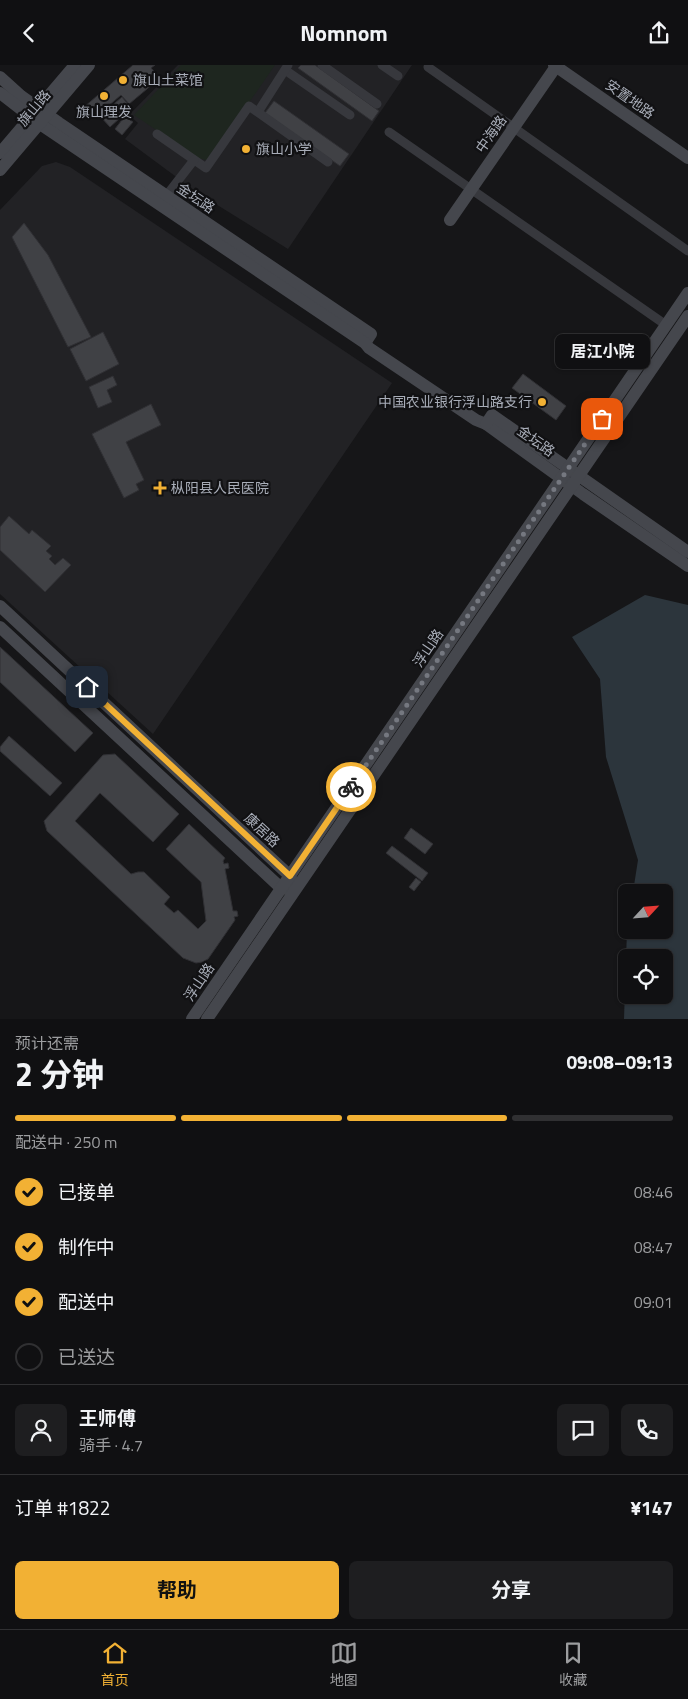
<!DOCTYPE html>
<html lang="zh">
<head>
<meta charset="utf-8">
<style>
  :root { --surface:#101012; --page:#1e1e20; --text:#f1f3f6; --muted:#9c9d9f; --line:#303032; --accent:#f2b134 }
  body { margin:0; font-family:"Titillium Web","Noto Sans SC",sans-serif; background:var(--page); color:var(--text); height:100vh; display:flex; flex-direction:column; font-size:19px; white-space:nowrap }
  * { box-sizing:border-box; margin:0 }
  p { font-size:16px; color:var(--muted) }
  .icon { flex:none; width:28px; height:28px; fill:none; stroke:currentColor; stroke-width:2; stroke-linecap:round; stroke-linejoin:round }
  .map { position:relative; height:954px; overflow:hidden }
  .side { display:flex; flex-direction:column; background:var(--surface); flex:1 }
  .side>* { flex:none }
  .needle { width:32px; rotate:64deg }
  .tools { position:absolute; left:618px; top:819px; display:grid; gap:10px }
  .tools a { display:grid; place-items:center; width:55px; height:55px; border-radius:8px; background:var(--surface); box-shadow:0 1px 4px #0004,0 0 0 1px var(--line); font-size:25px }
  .pin { position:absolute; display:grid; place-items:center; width:42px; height:42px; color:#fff; margin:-21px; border-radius:10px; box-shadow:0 2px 8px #0006 }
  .courier { position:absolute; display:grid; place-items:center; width:50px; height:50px; margin:-25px; border:4px solid #f2b134; border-radius:50%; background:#fff; color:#222; box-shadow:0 1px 6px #0007 }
  .bubble { position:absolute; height:35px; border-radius:8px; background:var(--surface); box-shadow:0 1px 4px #0004,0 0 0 1px var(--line); font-size:16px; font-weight:700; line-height:35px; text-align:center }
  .head em { font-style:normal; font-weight:700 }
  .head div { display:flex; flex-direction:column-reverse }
  .head { display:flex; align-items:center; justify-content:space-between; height:85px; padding:0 15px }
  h1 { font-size:32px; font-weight:700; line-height:38px }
  .bar { display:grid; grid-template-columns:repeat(4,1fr); gap:8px 5px; align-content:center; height:60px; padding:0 15px }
  .bar i { height:6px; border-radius:4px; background:var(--line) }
  .bar .on { background:var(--accent) }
  .bar p { grid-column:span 4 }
  .line { display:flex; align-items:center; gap:12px; padding:0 15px; border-top:1px solid var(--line) }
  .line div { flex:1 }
  .round { display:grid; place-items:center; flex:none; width:52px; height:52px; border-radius:8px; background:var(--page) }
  ol { padding:0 15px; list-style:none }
  li { display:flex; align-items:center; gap:15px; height:55px }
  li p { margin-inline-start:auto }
  li .icon { padding:5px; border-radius:50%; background:var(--accent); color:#111; stroke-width:4 }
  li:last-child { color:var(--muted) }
  li i { width:28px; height:28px; border:2px solid var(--line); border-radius:50% }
  .primary-button { display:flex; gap:10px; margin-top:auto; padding:10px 15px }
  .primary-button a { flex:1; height:58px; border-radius:8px; background:var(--accent); color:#111; font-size:20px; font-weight:700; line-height:58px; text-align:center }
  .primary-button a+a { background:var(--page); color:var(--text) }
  header { display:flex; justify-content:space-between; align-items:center; height:65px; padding:0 15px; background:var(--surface); font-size:22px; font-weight:700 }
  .menu { display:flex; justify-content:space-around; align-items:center; height:70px; border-top:1px solid var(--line); background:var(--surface); font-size:14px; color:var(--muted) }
  .menu a { display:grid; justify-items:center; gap:2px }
  .menu .on { color:var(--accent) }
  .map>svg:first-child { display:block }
</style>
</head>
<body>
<header><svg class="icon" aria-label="back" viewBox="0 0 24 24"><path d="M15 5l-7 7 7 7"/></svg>Nomnom<svg class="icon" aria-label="share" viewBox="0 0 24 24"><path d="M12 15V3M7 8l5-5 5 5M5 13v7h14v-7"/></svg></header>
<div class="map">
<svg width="688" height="954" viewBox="0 0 688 954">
  <rect width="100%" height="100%" fill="#161618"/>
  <g fill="#222225">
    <path d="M178,0H412L288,184L198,128L125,74L138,58L129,50Z"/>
    <path d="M56,97L70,102L392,318L153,669L0,529V145L42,101Z"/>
  </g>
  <path fill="#1e261f" d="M181,0H275L213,90L206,95L198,93L134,50Z"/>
  <path fill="#2c353c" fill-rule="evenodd" d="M645,530L688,540V954H624L627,865H664V828L633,827L638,795L606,692L600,614L572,572ZM626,892H664V930H626Z"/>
  <g fill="#404145" stroke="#303034">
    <path d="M133,0H155L151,3L160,13L129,39L121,30L93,54L83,43Z"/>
    <path d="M301,0H315L379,46L372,56L298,3Z"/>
    <path d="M122,32L131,43L110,62L100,51Z"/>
    <path d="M274,36L349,89L340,101L265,48Z"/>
    <path d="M125,51L133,57L122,70L115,64Z"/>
    <path d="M24,158L48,190L91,272L68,282L12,172Z"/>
    <path d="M103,267L119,299L86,316L70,284Z"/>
    <path d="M523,309L566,341L556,355L512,323Z"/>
    <path d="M113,311L117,320L107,325L112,337L98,343L89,322Z"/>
    <path d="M151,339L161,360L126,377L144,415L136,419L139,425L124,433L92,369Z"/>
    <path d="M9,451L29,469L32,465L51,481L46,486L52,491L49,494L55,500L63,493L71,500L45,527L0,485V462Z"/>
    <path d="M0,582L93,668L75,687L0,617Z"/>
    <path d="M9,671L62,718L50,731L0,686V682Z"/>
    <path d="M115,689L179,749L153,777L100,728L75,756L131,809L138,807H144L170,832L164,839L174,848L178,845L198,864L206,856L201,817L166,784L189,759L225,793L223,796L224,799L228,798L229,803L225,804L233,846H237L238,851L234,852L235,855L208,894L202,897L196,898L183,893L47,766L44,756L103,690Z"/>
    <path d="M411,763L433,779L425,789L404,773Z"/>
    <path d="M392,781L428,808L422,816L386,788Z"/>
    <path d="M416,813L421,817L414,826L409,822Z"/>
  </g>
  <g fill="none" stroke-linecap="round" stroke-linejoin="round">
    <g stroke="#37383d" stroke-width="9">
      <path d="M322,0L377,39"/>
      <path d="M382,0L398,11"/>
      <path d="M428,2L688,186"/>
      <path d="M285,5L350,50"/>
      <path d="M258,47L288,0"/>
      <path d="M389,67L666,260"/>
      <path d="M157,69L206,103L249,41L328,97"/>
      <path d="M166,131L194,95"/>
    </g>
    <g stroke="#45474d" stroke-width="12">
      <path d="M554,0L688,93"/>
      <path d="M0,12L21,31L59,58L371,269L365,278"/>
      <path d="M0,28L40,59L365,278L369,283L476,355L486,359L583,429L688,501"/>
      <path d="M0,88L75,0"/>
      <path d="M0,105L89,0"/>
      <path d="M450,155L557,0"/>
      <path d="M486,359L492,350L688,487"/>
      <path d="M0,541L290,811L293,819"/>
      <path d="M0,562L281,823L288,824"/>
      <path d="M192,954L688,228"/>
      <path d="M207,954L688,251"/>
    </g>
  </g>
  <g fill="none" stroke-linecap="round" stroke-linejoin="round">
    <path stroke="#757880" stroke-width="5" stroke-dasharray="0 9" d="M351,722L602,354"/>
    <path stroke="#f2b134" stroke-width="6" d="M87,622L290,811L351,722"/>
  </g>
  <g fill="#f2b134" stroke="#111113" stroke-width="2">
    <circle cx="123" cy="15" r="5"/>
    <circle cx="104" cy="31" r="5"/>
    <circle cx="246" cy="84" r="5"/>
    <circle cx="542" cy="337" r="5"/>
    <path d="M157.5 415.5h5v5h5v5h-5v5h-5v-5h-5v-5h5z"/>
  </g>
  <g text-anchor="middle" stroke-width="4.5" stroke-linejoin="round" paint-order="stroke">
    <g font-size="14" fill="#a8adb8" stroke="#111113" text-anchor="start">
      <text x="133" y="20">旗山土菜馆</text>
      <text x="104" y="52" text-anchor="middle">旗山理发</text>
      <text x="256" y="89">旗山小学</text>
      <text x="532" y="342" text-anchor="end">中国农业银行浮山路支行</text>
      <text x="171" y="428">枞阳县人民医院</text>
    </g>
    <g font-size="14" fill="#a8adb8" stroke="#111113">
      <text transform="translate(630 34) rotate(35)" y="5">安置地路</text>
      <text transform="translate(34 43) rotate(-50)" y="5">旗山路</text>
      <text transform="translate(491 69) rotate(-55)" y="5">中海路</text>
      <text transform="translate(196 133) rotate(34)" y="5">金坛路</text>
      <text transform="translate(536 376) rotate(35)" y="5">金坛路</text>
      <text transform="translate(428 583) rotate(-56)" y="5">浮山路</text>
      <text transform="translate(262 765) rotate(43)" y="5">康居路</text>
      <text transform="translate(199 917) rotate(-56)" y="5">浮山路</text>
    </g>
  </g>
</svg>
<div class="tools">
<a><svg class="needle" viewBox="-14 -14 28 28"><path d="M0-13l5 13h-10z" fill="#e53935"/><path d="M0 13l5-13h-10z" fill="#9c9d9f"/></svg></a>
<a><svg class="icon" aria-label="locate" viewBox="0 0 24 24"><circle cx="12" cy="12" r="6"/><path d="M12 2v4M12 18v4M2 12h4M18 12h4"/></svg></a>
</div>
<div class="pin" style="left:602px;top:354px;background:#ea580c"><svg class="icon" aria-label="bag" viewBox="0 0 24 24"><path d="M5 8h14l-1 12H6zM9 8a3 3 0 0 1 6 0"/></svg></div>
<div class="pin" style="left:87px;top:622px;background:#1f2937"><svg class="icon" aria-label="home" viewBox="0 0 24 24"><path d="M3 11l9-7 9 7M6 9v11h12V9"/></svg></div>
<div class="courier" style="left:351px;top:722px"><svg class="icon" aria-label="bike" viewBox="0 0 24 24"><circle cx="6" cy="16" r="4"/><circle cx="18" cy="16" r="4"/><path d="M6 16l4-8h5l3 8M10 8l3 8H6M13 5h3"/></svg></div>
<div class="bubble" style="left:555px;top:269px;width:95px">居江小院</div>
</div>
<section class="side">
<div class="head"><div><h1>2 分钟</h1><p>预计还需</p></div><em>09:08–09:13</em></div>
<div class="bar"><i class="on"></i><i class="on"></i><i class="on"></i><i></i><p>配送中 · 250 m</p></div>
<ol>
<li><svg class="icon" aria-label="check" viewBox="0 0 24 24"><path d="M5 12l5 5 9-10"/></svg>已接单<p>08:46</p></li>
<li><svg class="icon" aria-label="check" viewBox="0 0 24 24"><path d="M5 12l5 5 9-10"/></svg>制作中<p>08:47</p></li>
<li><svg class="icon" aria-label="check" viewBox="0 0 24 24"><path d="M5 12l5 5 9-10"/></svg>配送中<p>09:01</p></li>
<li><i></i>已送达</li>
</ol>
<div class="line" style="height:90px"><a class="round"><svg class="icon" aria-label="person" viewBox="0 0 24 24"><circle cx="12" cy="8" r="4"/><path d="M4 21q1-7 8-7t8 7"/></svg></a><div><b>王师傅</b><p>骑手 · 4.7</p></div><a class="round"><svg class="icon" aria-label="chat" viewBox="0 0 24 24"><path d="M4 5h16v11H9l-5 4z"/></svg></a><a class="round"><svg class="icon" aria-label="phone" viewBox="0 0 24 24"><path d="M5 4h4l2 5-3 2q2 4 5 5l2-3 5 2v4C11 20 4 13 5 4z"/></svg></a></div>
<div class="line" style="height:65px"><div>订单 #1822</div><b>¥147</b></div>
<div class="primary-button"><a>帮助</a><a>分享</a></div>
</section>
<nav class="menu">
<a class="on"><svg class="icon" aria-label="home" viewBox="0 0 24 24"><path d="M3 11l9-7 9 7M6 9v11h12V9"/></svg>首页</a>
<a><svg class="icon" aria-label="map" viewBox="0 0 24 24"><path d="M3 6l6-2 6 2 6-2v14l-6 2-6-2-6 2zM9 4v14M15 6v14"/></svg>地图</a>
<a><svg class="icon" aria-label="saved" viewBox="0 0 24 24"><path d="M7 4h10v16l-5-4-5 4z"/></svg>收藏</a>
</nav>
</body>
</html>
